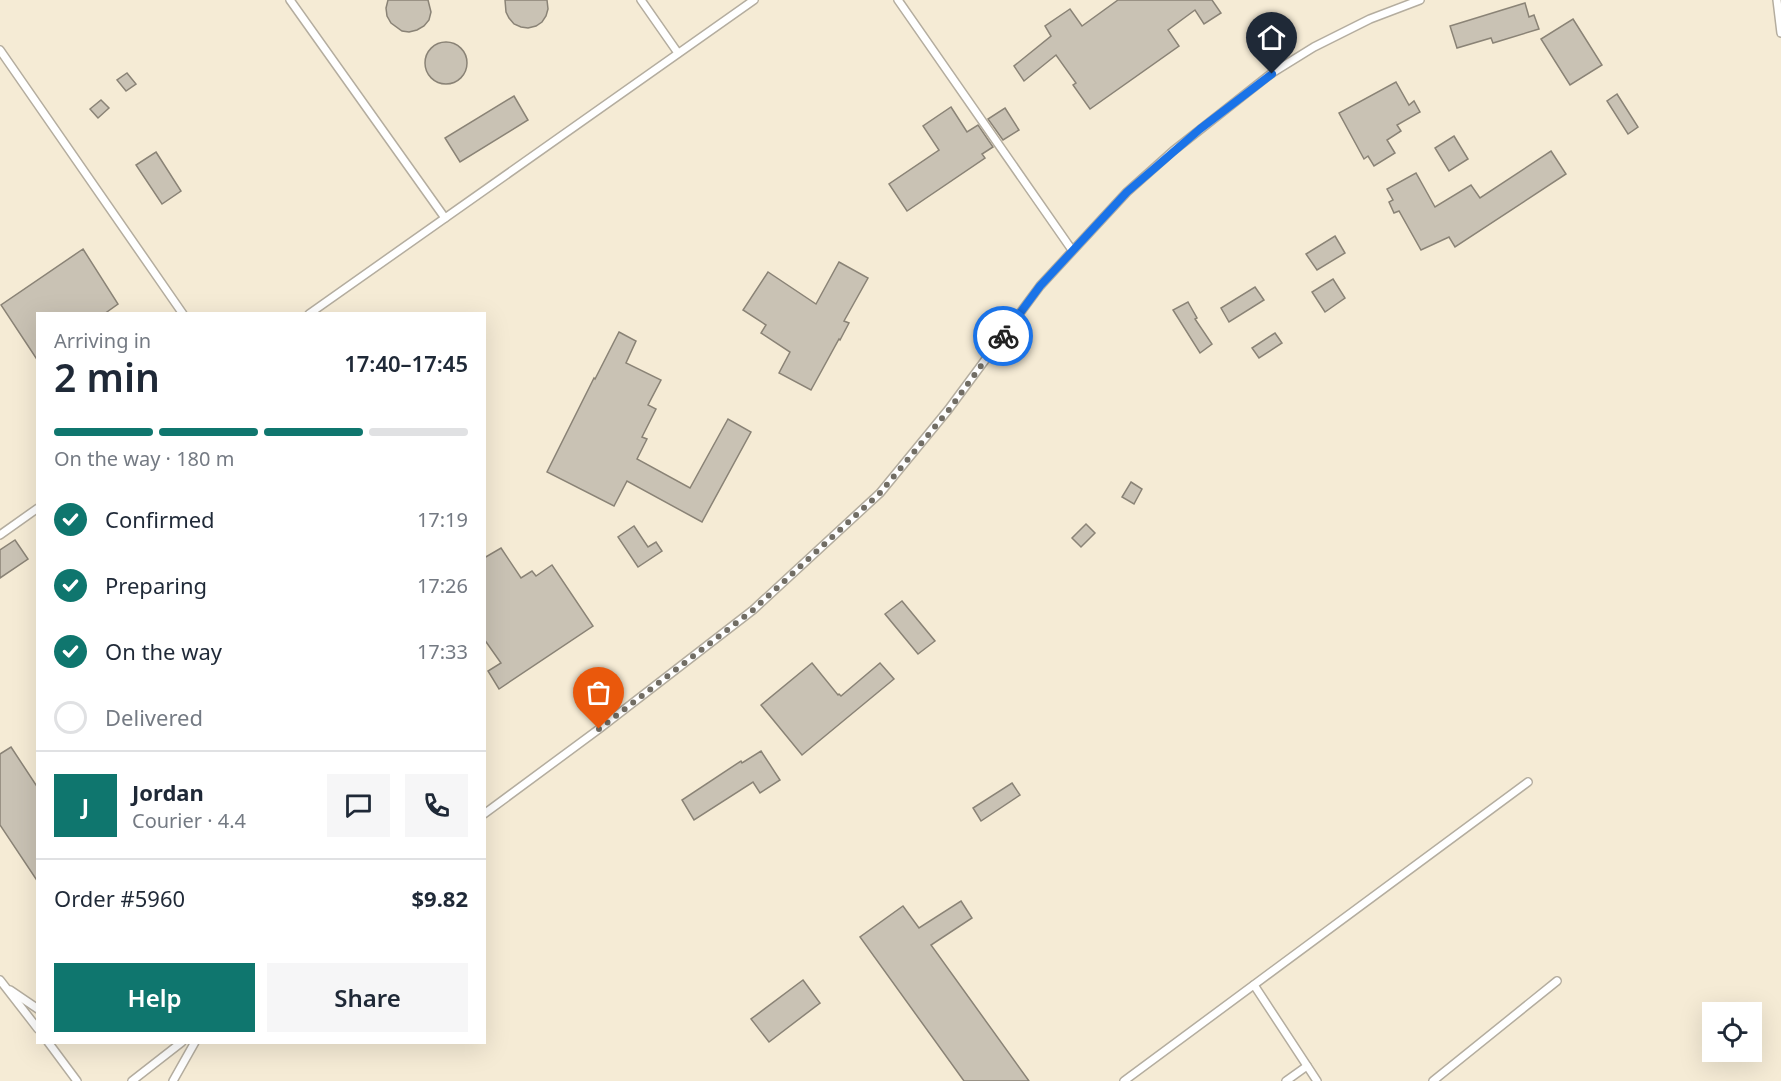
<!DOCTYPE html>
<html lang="en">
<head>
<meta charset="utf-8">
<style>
  :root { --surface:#fff; --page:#f6f6f7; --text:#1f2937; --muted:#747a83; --line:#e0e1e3; --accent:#0f766e }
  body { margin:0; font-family:"Noto Sans",sans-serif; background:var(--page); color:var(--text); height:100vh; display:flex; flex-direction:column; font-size:22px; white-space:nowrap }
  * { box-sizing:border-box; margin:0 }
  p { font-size:20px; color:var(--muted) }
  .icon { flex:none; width:33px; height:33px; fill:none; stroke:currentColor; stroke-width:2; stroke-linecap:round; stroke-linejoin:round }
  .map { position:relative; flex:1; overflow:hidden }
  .side { position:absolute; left:36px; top:312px; width:450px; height:732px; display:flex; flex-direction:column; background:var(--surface); border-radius:0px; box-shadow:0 6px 24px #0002 }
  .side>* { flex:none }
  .tools { position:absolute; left:1702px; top:1002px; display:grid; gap:12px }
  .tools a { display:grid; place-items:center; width:60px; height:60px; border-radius:0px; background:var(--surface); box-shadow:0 6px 24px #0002; font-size:30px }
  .pin { position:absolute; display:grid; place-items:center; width:51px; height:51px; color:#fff; margin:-62px -26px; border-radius:50% 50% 50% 0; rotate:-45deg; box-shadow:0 0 6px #0007 }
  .pin .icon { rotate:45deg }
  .courier { position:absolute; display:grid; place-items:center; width:60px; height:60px; margin:-30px; border:4px solid #1a73e8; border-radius:50%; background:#fff; color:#222; box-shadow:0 2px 8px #0007 }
  .headline em { font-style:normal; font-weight:600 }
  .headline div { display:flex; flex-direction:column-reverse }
  .headline { display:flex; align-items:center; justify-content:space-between; height:102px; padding:0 18px }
  h1 { font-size:39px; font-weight:600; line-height:45px }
  .bar { display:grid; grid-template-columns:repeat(4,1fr); gap:9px 6px; align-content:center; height:72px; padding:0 18px }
  .bar i { height:8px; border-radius:4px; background:var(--line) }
  .bar .selected { background:var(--accent) }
  .bar p { grid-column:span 4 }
  .line { display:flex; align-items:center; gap:15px; padding:0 18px; border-top:2px solid var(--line) }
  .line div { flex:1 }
  .round { display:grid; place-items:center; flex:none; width:63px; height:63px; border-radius:0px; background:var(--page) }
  ol { padding:0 18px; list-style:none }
  li { display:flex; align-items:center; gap:18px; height:66px }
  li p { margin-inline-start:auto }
  li .icon { padding:6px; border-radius:50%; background:var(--accent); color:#fff; stroke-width:4 }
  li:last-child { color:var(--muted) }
  li i { width:33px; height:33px; border:3px solid var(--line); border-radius:50% }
  .primary-button { display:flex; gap:12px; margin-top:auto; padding:12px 18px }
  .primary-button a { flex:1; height:69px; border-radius:0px; background:var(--accent); color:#fff; font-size:24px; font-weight:600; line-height:69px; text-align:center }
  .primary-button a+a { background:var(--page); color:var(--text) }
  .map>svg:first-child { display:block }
</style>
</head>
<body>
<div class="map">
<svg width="1781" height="1081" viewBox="0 0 1781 1081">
  <rect width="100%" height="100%" fill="#fef7e8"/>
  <path fill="#f5ebd5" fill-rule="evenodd" d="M0,0H1781V1081H0ZM38,314H484V1042H38ZM1713,1012H1752V1052H1713Z"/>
  <g fill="#c9c2b4" stroke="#8a8376" stroke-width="1.5">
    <path d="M388,0H428L431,12L429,20L424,26L417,30L409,32L402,31L391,23L387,16L386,8Z"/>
    <path d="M505,0H547L548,9L546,16L542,22L536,26L528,28L521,27L514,24L509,18L506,12Z"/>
    <path d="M1118,0H1212L1221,13L1204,24L1195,10L1168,30L1179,46L1090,109L1073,85L1076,83L1056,55L1024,81L1014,66L1051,36L1045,26L1070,9L1082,26Z"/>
    <path d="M1525,3L1529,17L1534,15L1539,29L1493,43L1491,38L1457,48L1450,26Z"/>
    <path d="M1573,19L1602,65L1570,85L1541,39Z"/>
    <circle cx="446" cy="63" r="21"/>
    <path d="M127,73L136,84L126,91L117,80Z"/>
    <path d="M1396,82L1409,105L1414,101L1420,112L1397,125L1401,131L1387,140L1395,153L1374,166L1368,156L1364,159L1339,113Z"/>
    <path d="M1617,94L1638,127L1628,134L1607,101Z"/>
    <path d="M514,96L528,120L460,162L445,138Z"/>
    <path d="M101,100L109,108L98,118L90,109Z"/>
    <path d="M951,107L967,132L978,125L993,147L982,154L985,158L907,211L889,184L939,150L923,126Z"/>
    <path d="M1005,108L1019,130L1003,140L988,119Z"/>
    <path d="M1454,136L1468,159L1449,171L1435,148Z"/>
    <path d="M1551,151L1566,174L1455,247L1449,237L1421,250L1399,211L1394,213L1389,202L1393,200L1387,189L1416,173L1435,207L1471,185L1480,198Z"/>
    <path d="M156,152L181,191L162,204L136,165Z"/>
    <path d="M1335,236L1345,253L1317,270L1306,254Z"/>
    <path d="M83,249L118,304L104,314H38V361L1,305Z"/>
    <path d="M839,262L868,278L844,321L849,323L840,340L839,339L811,390L779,373L790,352L761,333L766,325L743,310L768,272L816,304Z"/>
    <path d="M1333,279L1345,298L1325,312L1312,292Z"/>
    <path d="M1255,287L1264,300L1229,322L1221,308Z"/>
    <path d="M1188,302L1197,318L1195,319L1212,344L1200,353L1173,310Z"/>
    <path d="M619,332L636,341L626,363L661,380L648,405L656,409L642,437L647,439L637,459L690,488L728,419L751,432L702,522L627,481L614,506L547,472L594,378L595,379Z"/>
    <path d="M1275,333L1282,343L1259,358L1252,348Z"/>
    <path d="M1131,482L1142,489L1134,504L1122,497Z"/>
    <path d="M1086,524L1095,533L1081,547L1072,538Z"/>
    <path d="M634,526L648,547L656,542L662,551L638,567L618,537Z"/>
    <path d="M15,540L28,559L0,578V550Z"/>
    <path d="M501,548L521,578L532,571L536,576L552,565L593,626L499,689L488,671L501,663L484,639V558Z"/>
    <path d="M902,601L935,641L918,654L885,614Z"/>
    <path d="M812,663L838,695L839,694L841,696L880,663L894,679L802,755L761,705Z"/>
    <path d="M11,747L38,788V882L0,825V754Z"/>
    <path d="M761,751L780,780L760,793L753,782L694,820L682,800L741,761L742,763Z"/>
    <path d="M1012,783L1020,795L981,821L973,808Z"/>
    <path d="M961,901L972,918L931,945L1029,1081H964L860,937L903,906L919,928Z"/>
    <path d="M803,980L820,1003L769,1042L751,1019Z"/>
  </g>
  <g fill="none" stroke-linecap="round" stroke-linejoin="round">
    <defs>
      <g id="service">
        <path d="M290,0L445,218"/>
        <path d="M641,0L678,53"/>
        <path d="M898,0L1072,250"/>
        <path d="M1777,0L1781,33"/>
        <path d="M0,50L183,314"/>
        <path d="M309,314L754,0"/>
        <path d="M0,535L38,508"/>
        <path d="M484,814L599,729L753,610L880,493L948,410L1040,286L1127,192L1173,151L1272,73L1314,47L1370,19L1420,0"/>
        <path d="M0,980L38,1029"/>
        <path d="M1254,985L1317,1081"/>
        <path d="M10,990L38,1009"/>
        <path d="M48,1042L77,1081"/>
        <path d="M132,1081L182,1042"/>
        <path d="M173,1081L195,1042"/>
        <path d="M1124,1081L1528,782"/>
        <path d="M1286,1081L1307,1066"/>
        <path d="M1433,1081L1557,981"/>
      </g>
    </defs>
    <use href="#service" stroke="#b4ad9f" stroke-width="10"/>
    <use href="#service" stroke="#fff" stroke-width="7"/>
  </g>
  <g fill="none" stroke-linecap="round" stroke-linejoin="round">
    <path stroke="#716d64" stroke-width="6" stroke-dasharray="0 10.8" d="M599,729L753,610L880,493L948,411L1003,336"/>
    <path stroke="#1a73e8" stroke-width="8" d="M1003,336L1040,286L1127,192L1200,129L1272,74"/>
  </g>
</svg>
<div class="tools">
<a><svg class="icon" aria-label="locate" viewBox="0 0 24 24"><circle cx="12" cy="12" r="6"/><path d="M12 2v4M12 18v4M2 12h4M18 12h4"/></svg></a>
</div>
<div class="pin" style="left:599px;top:729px;background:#ea580c"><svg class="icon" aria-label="bag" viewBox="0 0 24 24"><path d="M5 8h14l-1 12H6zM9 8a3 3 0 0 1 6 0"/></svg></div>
<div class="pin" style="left:1272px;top:74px;background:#1f2937"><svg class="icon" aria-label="home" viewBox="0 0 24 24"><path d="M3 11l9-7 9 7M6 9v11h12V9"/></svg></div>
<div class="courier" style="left:1003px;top:336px"><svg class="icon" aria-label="bike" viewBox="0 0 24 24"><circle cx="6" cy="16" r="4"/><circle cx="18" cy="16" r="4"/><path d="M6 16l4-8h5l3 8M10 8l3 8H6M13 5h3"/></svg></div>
<section class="side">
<div class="headline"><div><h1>2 min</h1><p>Arriving in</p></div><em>17:40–17:45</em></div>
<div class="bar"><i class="selected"></i><i class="selected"></i><i class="selected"></i><i></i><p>On the way · 180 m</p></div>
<ol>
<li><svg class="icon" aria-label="check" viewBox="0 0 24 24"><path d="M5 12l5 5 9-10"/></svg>Confirmed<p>17:19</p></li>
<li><svg class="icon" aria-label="check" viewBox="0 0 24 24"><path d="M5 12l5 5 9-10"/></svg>Preparing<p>17:26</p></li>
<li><svg class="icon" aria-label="check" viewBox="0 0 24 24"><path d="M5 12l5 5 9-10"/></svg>On the way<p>17:33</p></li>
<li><i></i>Delivered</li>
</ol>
<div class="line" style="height:108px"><b class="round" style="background:var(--accent);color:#fff">J</b><div><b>Jordan</b><p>Courier · 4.4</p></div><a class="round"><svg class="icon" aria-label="chat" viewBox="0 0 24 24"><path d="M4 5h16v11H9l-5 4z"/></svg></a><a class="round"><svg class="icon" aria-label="phone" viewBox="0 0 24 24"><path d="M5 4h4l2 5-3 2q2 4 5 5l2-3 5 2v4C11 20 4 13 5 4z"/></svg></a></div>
<div class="line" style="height:78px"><div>Order #5960</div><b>$9.82</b></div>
<div class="primary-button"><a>Help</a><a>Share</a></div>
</section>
</div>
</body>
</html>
